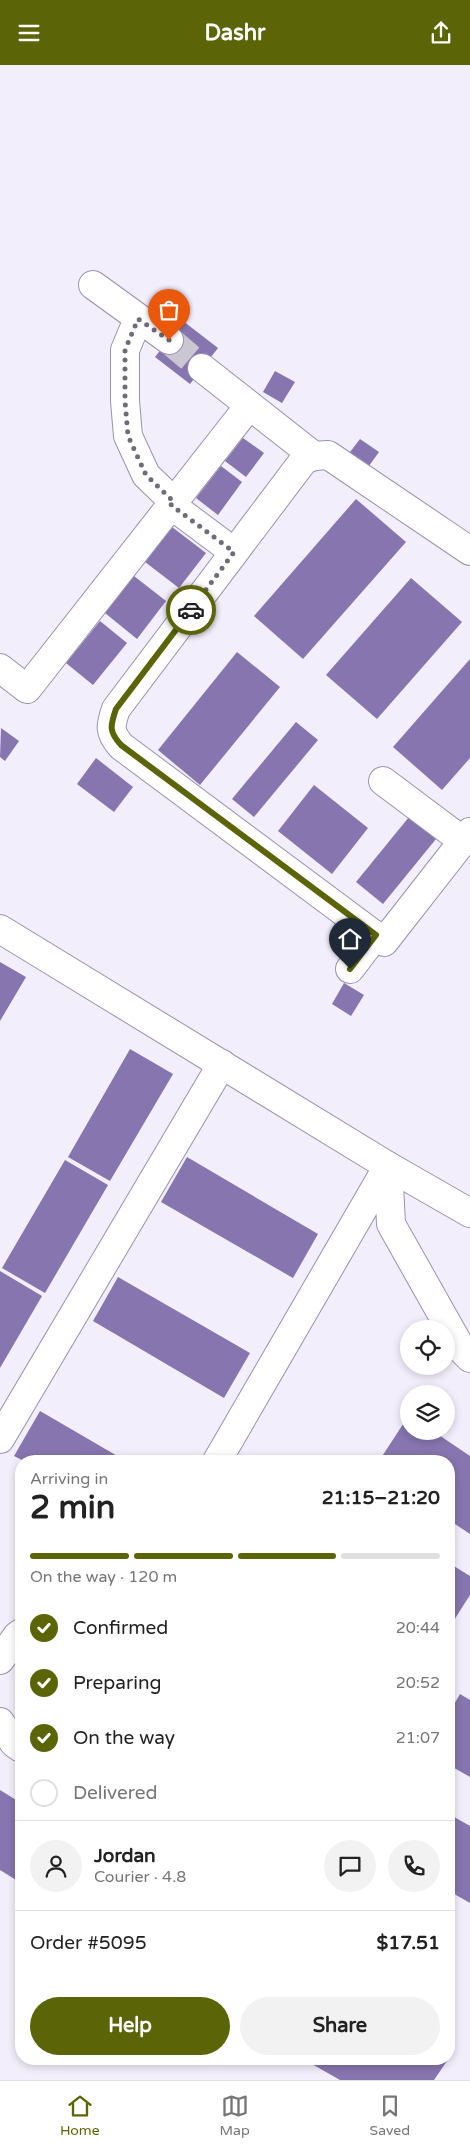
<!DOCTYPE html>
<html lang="en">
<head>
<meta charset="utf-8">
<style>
  :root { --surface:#fff; --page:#f2f2f2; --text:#222; --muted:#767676; --line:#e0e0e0; --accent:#5b6507 }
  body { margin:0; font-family:"Varela Round",sans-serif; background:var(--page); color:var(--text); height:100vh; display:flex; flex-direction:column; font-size:19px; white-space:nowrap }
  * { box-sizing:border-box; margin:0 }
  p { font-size:16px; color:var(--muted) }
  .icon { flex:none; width:28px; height:28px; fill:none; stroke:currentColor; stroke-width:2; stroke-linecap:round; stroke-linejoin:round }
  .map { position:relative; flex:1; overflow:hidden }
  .sheet { position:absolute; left:15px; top:1390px; width:440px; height:610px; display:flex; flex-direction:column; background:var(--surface); border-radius:20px; box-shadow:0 2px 8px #0003 }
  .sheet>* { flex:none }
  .tools { position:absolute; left:400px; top:1255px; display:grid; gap:10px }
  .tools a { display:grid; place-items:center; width:55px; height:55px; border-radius:50%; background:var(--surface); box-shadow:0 2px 8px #0003; font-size:25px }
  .pin { position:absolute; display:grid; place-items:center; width:42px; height:42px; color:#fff; margin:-51px -21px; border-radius:50% 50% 50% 0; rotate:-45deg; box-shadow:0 0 5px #0007 }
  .pin .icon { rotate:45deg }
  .courier { position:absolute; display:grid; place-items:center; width:50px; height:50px; margin:-25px; border:4px solid #5b6507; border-radius:50%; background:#fff; color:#222; box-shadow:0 1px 6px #0007 }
  .headline em { font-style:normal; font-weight:700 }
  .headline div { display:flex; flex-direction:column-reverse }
  .headline { display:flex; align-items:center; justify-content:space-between; height:85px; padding:0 15px }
  h1 { font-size:32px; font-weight:700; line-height:38px }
  .bar { display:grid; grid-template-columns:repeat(4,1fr); gap:8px 5px; align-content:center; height:60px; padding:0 15px }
  .bar i { height:6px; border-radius:4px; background:var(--line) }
  .bar .selected { background:var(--accent) }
  .bar p { grid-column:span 4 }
  .line { display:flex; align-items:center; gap:12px; padding:0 15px; border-top:1px solid var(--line) }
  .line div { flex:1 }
  .round { display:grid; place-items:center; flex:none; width:52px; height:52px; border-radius:26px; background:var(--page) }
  ol { padding:0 15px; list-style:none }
  li { display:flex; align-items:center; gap:15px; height:55px }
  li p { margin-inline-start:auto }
  li .icon { padding:5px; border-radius:50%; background:var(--accent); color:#fff; stroke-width:4 }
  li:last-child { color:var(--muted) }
  li i { width:28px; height:28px; border:2px solid var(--line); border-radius:50% }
  .action { display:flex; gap:10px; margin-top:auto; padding:10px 15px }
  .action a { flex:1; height:58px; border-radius:30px; background:var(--accent); color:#fff; font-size:20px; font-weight:700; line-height:58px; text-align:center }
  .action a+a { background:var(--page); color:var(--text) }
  header { display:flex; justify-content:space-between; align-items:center; height:65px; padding:0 15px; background:var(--accent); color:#fff; font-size:22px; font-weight:700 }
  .tab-bar { display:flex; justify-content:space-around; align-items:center; height:70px; border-top:1px solid var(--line); background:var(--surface); font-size:14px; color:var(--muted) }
  .tab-bar a { display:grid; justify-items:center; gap:2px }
  .tab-bar .selected { color:var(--accent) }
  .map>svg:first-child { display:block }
</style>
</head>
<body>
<header><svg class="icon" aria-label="menu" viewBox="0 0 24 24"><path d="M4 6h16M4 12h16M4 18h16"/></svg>Dashr<svg class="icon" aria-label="share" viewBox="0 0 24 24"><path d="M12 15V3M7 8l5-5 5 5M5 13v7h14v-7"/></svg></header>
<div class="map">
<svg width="470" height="2015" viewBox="0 0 470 2015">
  <rect width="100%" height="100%" fill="#f2eefb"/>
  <g fill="#8775af">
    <path d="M183,256L218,283L190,319L155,292Z"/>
    <path d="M275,306L295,317L282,338L263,327Z"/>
    <path d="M243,373L264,388L246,412L225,396Z"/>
    <path d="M360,374L379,387L366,405L347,391Z"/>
    <path d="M221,401L242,417L218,450L196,433Z"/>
    <path d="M356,434L406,477L303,594L254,551Z"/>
    <path d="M172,462L206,488L179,523L145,497Z"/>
    <path d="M134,511L166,536L137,574L105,548Z"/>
    <path d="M411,513L462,557L377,654L326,610Z"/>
    <path d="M100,556L127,578L93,620L66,598Z"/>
    <path d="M237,587L280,622L200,720L158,685Z"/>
    <path d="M470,594V693L442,725L393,682Z"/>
    <path d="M296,657L318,675L254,752L232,734Z"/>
    <path d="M1,663L19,676L5,696L0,692Z"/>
    <path d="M96,693L133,722L114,747L77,719Z"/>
    <path d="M314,720L368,763L332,809L278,766Z"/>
    <path d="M409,752L436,774L383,839L356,817Z"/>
    <path d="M0,897L26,912L0,956Z"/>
    <path d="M344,918L364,930L351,951L332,939Z"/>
    <path d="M130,984L173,1009L110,1116L68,1092Z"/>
    <path d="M187,1092L318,1169L293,1213L161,1137Z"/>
    <path d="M65,1095L108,1120L45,1228L2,1203Z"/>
    <path d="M0,1206L42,1231L0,1303Z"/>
    <path d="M118,1212L250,1288L224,1333L93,1256Z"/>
    <path d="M40,1346L126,1396H24L14,1391Z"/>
    <path d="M409,1350V1366H433L470,1391V1469L449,1455V1396H379Z"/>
    <path d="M449,1498L470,1511V1530L449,1563Z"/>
    <path d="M460,1629L470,1635V1712L449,1700V1648Z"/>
    <path d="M0,1725L21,1738V1818L0,1805Z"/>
    <path d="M449,1749L470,1761V1838L449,1826Z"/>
    <path d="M303,1994H443L447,1996L434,2015H340Z"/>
  </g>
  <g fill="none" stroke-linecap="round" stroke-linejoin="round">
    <path stroke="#cac6d2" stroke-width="28" stroke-dasharray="28 14" stroke-linecap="butt" d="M169,275L202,303"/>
    <defs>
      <g id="minor">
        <path d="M93,220L169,275"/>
        <path d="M138,254L125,285V336L128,371L146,410L174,437"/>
        <path d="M202,303L314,391"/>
        <path d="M171,440L234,487"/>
        <path d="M470,486L328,390L314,391L304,395L116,644C110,661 109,667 121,681L384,877L470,767"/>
        <path d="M0,603L27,624L249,341"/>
        <path d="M383,716L463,776"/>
        <path d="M0,864L388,1101L470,1148"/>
        <path d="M350,904L376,870"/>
        <path d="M388,1101L391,1159L462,1285L470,1293"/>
        <path d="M0,1374L222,999"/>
        <path d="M217,1396L388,1101"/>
        <path d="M0,1595L17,1571L21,1568"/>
        <path d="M0,1657L14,1678L21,1683"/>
      </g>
    </defs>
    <use href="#minor" stroke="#9992ae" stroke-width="30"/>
    <use href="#minor" stroke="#fff" stroke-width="28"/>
  </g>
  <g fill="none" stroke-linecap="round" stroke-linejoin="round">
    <path stroke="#6f6b77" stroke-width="5" stroke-dasharray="0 9" d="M169,275L138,254L125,285V336L128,371L146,410L174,437L171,440L234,487L191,545"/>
    <path stroke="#5b6507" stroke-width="6" d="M191,545L116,644C110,661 109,667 121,680L376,870L350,904"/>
  </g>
</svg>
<div class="tools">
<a><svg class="icon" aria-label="locate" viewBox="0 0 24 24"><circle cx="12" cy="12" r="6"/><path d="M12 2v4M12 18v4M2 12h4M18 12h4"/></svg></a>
<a><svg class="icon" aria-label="layers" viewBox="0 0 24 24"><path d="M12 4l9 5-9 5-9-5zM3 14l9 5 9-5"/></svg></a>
</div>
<div class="pin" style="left:169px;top:275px;background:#ea580c"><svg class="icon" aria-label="bag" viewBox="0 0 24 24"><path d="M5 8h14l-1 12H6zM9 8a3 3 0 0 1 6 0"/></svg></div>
<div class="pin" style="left:350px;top:904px;background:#1f2937"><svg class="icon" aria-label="home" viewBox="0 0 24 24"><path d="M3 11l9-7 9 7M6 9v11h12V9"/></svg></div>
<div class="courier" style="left:191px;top:545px"><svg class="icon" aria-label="car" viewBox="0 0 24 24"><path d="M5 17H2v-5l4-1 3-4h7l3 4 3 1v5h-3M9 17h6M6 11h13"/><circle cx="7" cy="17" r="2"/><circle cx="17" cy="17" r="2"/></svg></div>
<section class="sheet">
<div class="headline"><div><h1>2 min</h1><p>Arriving in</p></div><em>21:15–21:20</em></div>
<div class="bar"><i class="selected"></i><i class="selected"></i><i class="selected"></i><i></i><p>On the way · 120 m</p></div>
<ol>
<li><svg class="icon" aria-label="check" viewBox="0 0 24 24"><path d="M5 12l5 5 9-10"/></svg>Confirmed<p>20:44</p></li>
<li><svg class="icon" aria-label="check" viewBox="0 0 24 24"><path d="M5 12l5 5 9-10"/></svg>Preparing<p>20:52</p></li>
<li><svg class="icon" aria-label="check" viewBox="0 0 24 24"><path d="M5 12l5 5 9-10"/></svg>On the way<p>21:07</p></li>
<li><i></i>Delivered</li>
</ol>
<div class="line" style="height:90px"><a class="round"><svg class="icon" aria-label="person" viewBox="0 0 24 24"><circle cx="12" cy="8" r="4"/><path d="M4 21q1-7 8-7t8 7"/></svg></a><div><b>Jordan</b><p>Courier · 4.8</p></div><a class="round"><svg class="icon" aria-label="chat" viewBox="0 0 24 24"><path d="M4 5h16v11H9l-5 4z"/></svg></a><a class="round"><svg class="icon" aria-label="phone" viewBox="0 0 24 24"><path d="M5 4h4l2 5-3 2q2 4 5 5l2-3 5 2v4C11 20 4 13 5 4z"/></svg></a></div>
<div class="line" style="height:65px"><div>Order #5095</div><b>$17.51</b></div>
<div class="action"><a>Help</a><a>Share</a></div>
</section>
</div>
<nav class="tab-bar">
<a class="selected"><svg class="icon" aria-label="home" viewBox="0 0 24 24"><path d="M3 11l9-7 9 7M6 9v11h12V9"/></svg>Home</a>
<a><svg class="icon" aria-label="map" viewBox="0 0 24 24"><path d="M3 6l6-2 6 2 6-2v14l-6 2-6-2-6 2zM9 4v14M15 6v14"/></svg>Map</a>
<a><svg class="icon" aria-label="saved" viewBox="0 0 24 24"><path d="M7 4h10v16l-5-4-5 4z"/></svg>Saved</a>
</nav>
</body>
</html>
